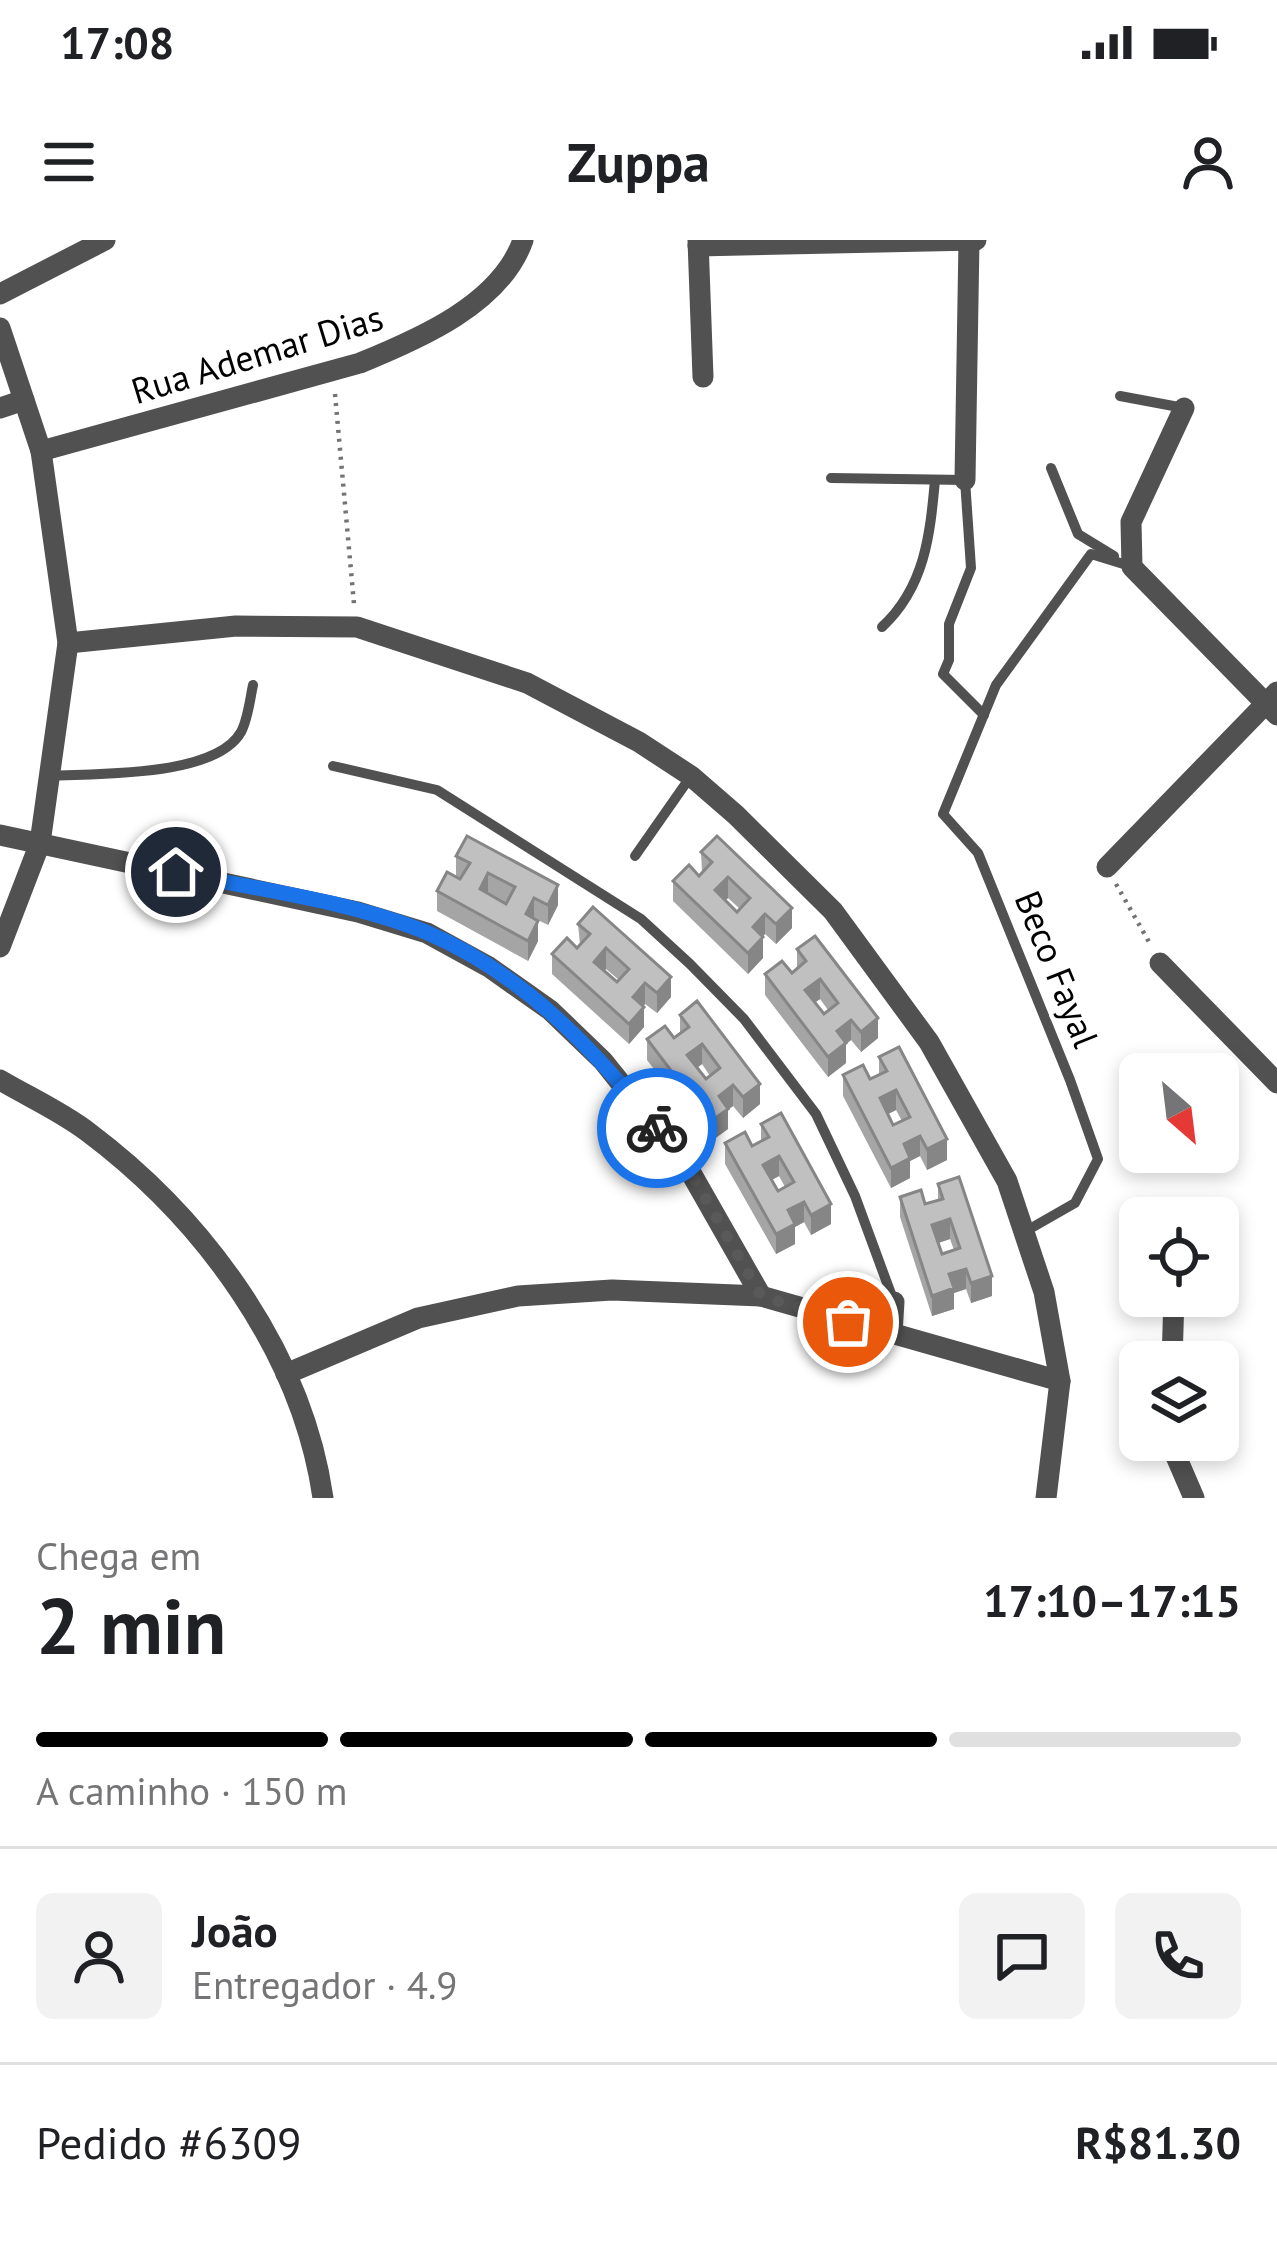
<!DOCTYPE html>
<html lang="pt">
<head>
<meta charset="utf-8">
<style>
  :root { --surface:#fff; --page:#f2f2f2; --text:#202124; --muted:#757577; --line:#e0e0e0; --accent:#000 }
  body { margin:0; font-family:"PT Sans",sans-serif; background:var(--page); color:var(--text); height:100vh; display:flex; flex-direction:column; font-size:45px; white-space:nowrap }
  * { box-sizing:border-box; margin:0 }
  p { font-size:39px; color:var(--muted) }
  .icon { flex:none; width:66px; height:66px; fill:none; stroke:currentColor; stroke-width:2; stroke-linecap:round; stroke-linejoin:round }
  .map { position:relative; height:1258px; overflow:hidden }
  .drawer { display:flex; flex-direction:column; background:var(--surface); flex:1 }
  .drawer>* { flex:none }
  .needle { width:78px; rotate:152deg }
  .tools { position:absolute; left:1119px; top:813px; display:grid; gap:24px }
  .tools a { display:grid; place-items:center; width:120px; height:120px; border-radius:18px; background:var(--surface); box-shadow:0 6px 18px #0003; font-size:60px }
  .pin { position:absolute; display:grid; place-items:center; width:102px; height:102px; color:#fff; margin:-51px; border:6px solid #fff; border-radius:50%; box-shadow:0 3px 12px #0007 }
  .courier { position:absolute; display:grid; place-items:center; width:120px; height:120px; margin:-60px; border:9px solid #1a73e8; border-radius:50%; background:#fff; color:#222; box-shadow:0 3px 15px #0007 }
  .summary em { font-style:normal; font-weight:700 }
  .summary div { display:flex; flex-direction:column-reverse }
  .summary { display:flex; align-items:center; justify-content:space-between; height:204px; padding:0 36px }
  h1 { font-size:78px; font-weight:700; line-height:90px }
  .bar { display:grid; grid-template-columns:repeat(4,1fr); gap:18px 12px; align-content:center; height:144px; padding:0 36px }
  .bar i { height:15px; border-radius:9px; background:var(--line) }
  .bar .current { background:var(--accent) }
  .bar p { grid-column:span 4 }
  .line { display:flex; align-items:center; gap:30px; padding:0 36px; border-top:3px solid var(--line) }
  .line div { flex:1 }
  .round { display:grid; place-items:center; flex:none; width:126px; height:126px; border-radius:18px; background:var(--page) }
  .status { display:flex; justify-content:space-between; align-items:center; height:84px; padding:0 60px; background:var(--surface); direction:ltr }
  .status svg { height:33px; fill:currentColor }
  header { display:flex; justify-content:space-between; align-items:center; height:156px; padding:0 36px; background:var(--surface); font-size:54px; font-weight:700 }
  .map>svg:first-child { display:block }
</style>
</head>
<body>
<div class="status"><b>17:08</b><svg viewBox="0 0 49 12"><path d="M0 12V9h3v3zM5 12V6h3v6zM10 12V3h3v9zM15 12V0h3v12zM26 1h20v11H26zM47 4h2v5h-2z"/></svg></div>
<header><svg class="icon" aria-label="menu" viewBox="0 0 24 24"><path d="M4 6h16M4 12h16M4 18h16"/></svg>Zuppa<svg class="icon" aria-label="person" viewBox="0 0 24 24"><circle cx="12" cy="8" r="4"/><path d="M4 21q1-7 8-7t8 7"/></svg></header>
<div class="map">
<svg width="1277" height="1258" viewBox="0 0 1277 1258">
  <rect width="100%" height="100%" fill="#fff"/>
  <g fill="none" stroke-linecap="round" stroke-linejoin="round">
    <g stroke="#737373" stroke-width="4.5" stroke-dasharray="3 6" stroke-linecap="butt">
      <path d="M335,154L354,364"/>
      <path d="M1116,644L1149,702"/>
    </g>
    <g stroke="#515151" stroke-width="10">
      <path d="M1120,156L1184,168"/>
      <path d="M1051,228L1078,294L1114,316"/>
      <path d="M831,238L965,240L971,328L949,384V420L943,434L984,475"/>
      <path d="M882,387C925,347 930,295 935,240"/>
      <path d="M333,526L437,550L641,679L690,724L744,779L816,874L855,956L894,1062"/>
      <path d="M48,536C94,533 215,538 241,492C248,479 250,459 253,445"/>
      <path d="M635,616L691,536"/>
      <path d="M1026,991L1075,963L1098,919L1070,840L978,613L943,574L996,445L1091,314L1130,326"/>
    </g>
    <g stroke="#515151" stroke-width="21">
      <path d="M698,0L703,137"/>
      <path d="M698,6L976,0"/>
      <path d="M0,54L105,0"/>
      <path d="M0,88L41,211L68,403L40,603L0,707"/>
      <path d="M0,168L24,160"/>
      <path d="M1184,168L1131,282L1132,327L1277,475"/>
      <path d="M41,211L360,123C419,99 501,64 523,0"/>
      <path d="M965,240L969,0"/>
      <path d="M68,403L236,386L357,387L527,443L639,502L691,536L736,575L833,671L929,802L1007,941L1044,1052L1060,1141L1046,1258"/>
      <path d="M0,595L358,672L427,693L489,727L550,770L603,821L687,926L761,1056"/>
      <path d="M1107,627L1277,452"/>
      <path d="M1160,723L1277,843"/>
      <path d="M0,840C29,857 62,872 88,892C204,979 302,1112 323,1258"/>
      <path d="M892,1094L894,1062"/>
      <path d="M1172,1122L1174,1056"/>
      <path d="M286,1134L418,1078L518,1056L612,1050L761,1056L1060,1141"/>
      <path d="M1169,1200L1194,1258"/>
    </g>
  </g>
  <g fill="#a5a5a5" fill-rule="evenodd">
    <path d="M701,612L792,688L776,704L765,694L763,697V718L748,734L673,661V641L699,636L702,633ZM728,658L740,669L737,672L725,660Z"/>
    <path d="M456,616L558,665L548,685L534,678L538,701L528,721L437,671V651L456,636Z"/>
    <path d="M578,684L671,757L657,773L645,764L643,766L644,787L629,804L552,734V714L577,708L580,705ZM606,729L619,740L617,742L604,731Z"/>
    <path d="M797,709L878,798L861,812L851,800L846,804V823L828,837L765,755V734L792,733L797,728ZM820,759L828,770L824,774L815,762Z"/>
    <path d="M680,775L760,864L743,878L733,866L728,870V889L710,902L647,820V799L674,798L680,794ZM702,824L710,836L706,839L697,828Z"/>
    <path d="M879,817L947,920L927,930L920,916L910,921V938L891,948L843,856V835L870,839L879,834ZM896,870L902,881L893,885L888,874Z"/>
    <path d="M761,884L831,984L811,995L804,982L795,987V1004L776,1014L725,924V903L752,906L761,901ZM779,936L785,947L778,951L771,940Z"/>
    <path d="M938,944L992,1056L971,1063L966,1049L954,1053V1069L932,1076L900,977V957L925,964L938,960ZM950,999L954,1010L942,1014L938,1003Z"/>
  </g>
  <g fill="#868686">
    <path d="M488,633V653L480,649Z"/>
    <path d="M728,637V658L715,671V650Z"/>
    <path d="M558,645V665L548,685V665Z"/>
    <path d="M534,658V678L526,674Z"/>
    <path d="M792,668V688L776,704V684Z"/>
    <path d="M765,674V694L753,707V687Z"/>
    <path d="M538,681V701L528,721V701Z"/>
    <path d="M763,697V718L748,734V713Z"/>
    <path d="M606,708V729L594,742V722Z"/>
    <path d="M671,737V757L657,773V753Z"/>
    <path d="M820,739V759L805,770V750Z"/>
    <path d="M645,743V764L633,777V757Z"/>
    <path d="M644,767V787L629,804V784Z"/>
    <path d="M878,778V798L861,812V792Z"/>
    <path d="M851,780V800L846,804V823L828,837V817L837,791Z"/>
    <path d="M702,804V824L687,835V815Z"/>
    <path d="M760,844V864L743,878V857Z"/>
    <path d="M733,845V866L728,870V889L710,902V882L719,856Z"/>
    <path d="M896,850V870L880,878V858Z"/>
    <path d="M920,896V916L910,921V938L891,948V928L904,904Z"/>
    <path d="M947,899V920L927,930V909Z"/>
    <path d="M779,916V936L763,945V925Z"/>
    <path d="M804,962V982L795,987V1004L776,1014V994L788,970Z"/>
    <path d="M831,964V984L811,995V975Z"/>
    <path d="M950,979V999L932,1005V985Z"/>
    <path d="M966,1029V1049L954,1053V1069L932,1076V1056L949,1034Z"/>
    <path d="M992,1036V1056L971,1063V1043Z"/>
  </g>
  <g fill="#c0c0c0" stroke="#868686" stroke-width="3" fill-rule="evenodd">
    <path d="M467,596L558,645L548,665L534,658L526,674L538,681L528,701L437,651L447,632L460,639L470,623L456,616ZM488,633L515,647L506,664L480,649Z"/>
    <path d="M717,596L792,668L776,684L765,674L753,687L763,697L748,713L673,641L689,625L699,636L712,622L701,612ZM728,637L750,658L737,672L715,650Z"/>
    <path d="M593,667L671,737L657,753L645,743L633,757L644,767L629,784L552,714L567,698L577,708L590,694L578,684ZM606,708L629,729L617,742L594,722Z"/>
    <path d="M815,696L878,778L861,792L851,780L837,791L846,803L828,817L765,734L782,721L792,733L806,721L797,709ZM820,739L838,763L824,774L805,750Z"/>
    <path d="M697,761L760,844L743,857L733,845L719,856L728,869L710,882L647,799L665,786L674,798L689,787L680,775ZM702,804L720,828L706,839L687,815Z"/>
    <path d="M899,807L947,899L927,909L920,896L904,904L910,918L891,928L843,835L863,825L870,839L887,831L879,817ZM896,850L910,877L893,885L880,858Z"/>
    <path d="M781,873L831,964L811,975L804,962L788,970L795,984L776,994L725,903L745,892L752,906L769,897L761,884ZM779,916L794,942L778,951L763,925Z"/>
    <path d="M959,937L992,1036L971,1043L966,1029L949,1034L954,1048L932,1056L900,957L921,950L925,964L943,959L938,944ZM950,979L960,1008L942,1014L932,985Z"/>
  </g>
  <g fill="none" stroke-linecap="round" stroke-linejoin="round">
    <path stroke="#595959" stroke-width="12" stroke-dasharray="0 21.6" d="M657,888L687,926L761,1056L848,1082"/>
    <path stroke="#1a73e8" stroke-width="15" d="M176,632C257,650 352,661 428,693C523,734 594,809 657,888"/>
  </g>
  <g text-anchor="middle" stroke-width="9" stroke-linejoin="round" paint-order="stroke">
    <g font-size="36" fill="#000" stroke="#fff">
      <text transform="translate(257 114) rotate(-17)" y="13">Rua Ademar Dias</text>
      <text transform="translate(1057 729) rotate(68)" y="13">Beco Fayal</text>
    </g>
  </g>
</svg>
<div class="tools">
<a><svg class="needle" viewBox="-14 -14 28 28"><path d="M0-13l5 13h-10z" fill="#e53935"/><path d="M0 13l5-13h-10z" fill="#757577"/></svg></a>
<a><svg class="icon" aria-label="locate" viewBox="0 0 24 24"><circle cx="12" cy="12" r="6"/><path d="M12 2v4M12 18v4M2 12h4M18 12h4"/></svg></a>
<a><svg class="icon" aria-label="layers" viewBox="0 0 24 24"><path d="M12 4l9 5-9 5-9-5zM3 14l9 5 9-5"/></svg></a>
</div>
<div class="pin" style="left:848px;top:1082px;background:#ea580c"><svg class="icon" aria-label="bag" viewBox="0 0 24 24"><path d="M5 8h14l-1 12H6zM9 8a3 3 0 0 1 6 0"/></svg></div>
<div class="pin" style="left:176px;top:632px;background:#1f2937"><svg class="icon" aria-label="home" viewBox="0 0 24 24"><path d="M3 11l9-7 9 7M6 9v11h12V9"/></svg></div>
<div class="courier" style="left:657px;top:888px"><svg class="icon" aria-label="bike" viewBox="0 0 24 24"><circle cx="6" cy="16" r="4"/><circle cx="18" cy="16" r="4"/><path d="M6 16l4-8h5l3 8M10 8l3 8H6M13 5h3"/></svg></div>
</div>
<section class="drawer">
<div class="summary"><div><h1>2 min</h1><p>Chega em</p></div><em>17:10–17:15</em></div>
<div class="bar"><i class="current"></i><i class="current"></i><i class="current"></i><i></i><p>A caminho · 150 m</p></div>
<div class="line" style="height:216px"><a class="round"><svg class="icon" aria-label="person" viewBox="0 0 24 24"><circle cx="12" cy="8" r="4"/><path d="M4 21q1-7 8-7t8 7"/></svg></a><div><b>João</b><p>Entregador · 4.9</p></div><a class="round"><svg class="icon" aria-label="chat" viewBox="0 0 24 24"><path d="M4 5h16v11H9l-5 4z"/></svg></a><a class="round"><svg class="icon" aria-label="phone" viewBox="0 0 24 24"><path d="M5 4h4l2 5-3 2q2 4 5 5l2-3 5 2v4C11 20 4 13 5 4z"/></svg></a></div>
<div class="line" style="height:156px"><div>Pedido #6309</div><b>R$81.30</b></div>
</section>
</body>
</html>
